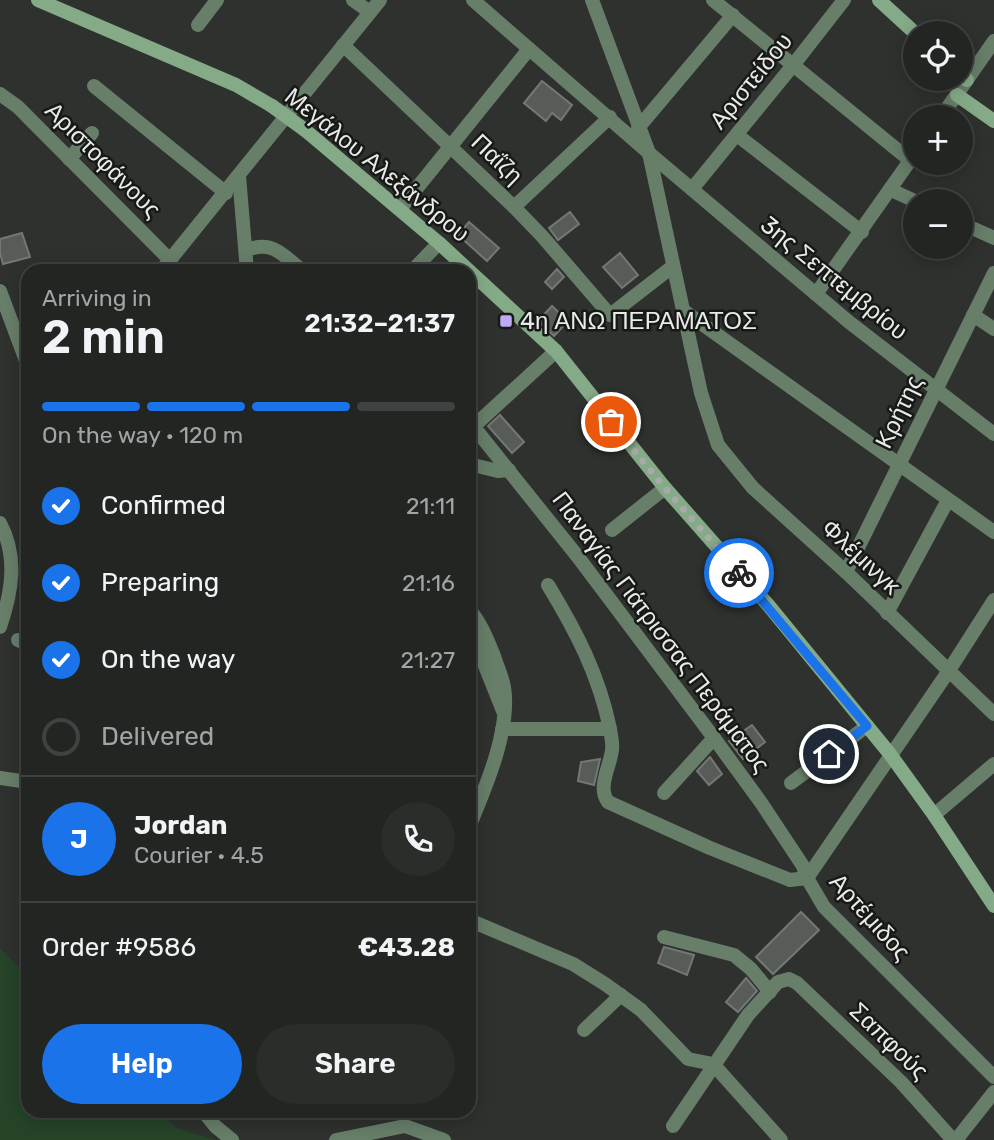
<!DOCTYPE html>
<html lang="en">
<head>
<meta charset="utf-8">
<style>
  :root { --surface:#222522; --page:#2a2d2a; --text:#f1f3f6; --muted:#a2a5a5; --line:#3f4240; --accent:#1a73e8 }
  body { margin:0; font-family:Rubik,sans-serif; background:var(--page); color:var(--text); height:100vh; display:flex; flex-direction:column; font-size:26px; white-space:nowrap }
  * { box-sizing:border-box; margin:0 }
  p { font-size:23px; color:var(--muted) }
  .icon { flex:none; width:38px; height:38px; fill:none; stroke:currentColor; stroke-width:2; stroke-linecap:round; stroke-linejoin:round }
  .map { position:relative; flex:1; overflow:hidden }
  .sheet { position:absolute; left:21px; top:264px; width:455px; height:854px; display:flex; flex-direction:column; background:var(--surface); border-radius:21px; box-shadow:0 4px 18px #0003,0 0 0 2px var(--line) }
  .sheet>* { flex:none }
  .tools { position:absolute; left:903px; top:21px; display:grid; gap:14px }
  .tools a { display:grid; place-items:center; width:70px; height:70px; border-radius:50%; background:var(--surface); box-shadow:0 4px 18px #0003,0 0 0 2px var(--line); font-size:35px }
  .pin { position:absolute; display:grid; place-items:center; width:60px; height:60px; color:#fff; margin:-30px; border:4px solid #fff; border-radius:50%; box-shadow:0 2px 7px #0007 }
  .courier { position:absolute; display:grid; place-items:center; width:70px; height:70px; margin:-35px; border:5px solid #1a73e8; border-radius:50%; background:#fff; color:#222; box-shadow:0 2px 9px #0007 }
  .summary em { font-style:normal; font-weight:600 }
  .summary div { display:flex; flex-direction:column-reverse }
  .summary { display:flex; align-items:center; justify-content:space-between; height:119px; padding:0 21px }
  h1 { font-size:46px; font-weight:600; line-height:52px }
  .bar { display:grid; grid-template-columns:repeat(4,1fr); gap:10px 7px; align-content:center; height:84px; padding:0 21px }
  .bar i { height:9px; border-radius:5px; background:var(--line) }
  .bar .on { background:var(--accent) }
  .bar p { grid-column:span 4 }
  .line { display:flex; align-items:center; gap:18px; padding:0 21px; border-top:2px solid var(--line) }
  .line div { flex:1 }
  .round { display:grid; place-items:center; flex:none; width:74px; height:74px; border-radius:37px; background:var(--page) }
  ol { padding:0 21px; list-style:none }
  li { display:flex; align-items:center; gap:21px; height:77px }
  li p { margin-inline-start:auto }
  li .icon { padding:7px; border-radius:50%; background:var(--accent); color:#fff; stroke-width:4 }
  li:last-child { color:var(--muted) }
  li i { width:38px; height:38px; border:4px solid var(--line); border-radius:50% }
  .action { display:flex; gap:14px; margin-top:auto; padding:14px 21px }
  .action a { flex:1; height:80px; border-radius:42px; background:var(--accent); color:#fff; font-size:28px; font-weight:600; line-height:80px; text-align:center }
  .action a+a { background:var(--page); color:var(--text) }
  .map>svg:first-child { display:block }
</style>
</head>
<body>
<div class="map">
<svg width="994" height="1140" viewBox="0 0 994 1140">
  <rect width="100%" height="100%" fill="#2e312e"/>
  <path fill="#254428" d="M0,948L28,977V1111H160L176,1128L217,1140H0Z"/>
  <g fill="#585c59" stroke="#747874" stroke-width="2">
    <path d="M542,81L572,105L561,120L552,113L546,121L524,103Z"/>
    <path d="M570,212L579,224L558,240L549,228Z"/>
    <path d="M469,222L499,248L487,261L458,235Z"/>
    <path d="M22,233L30,257L3,264L0,253V239Z"/>
    <path d="M620,253L638,275L622,288L603,267Z"/>
    <path d="M557,269L564,277L552,289L545,282Z"/>
    <path d="M552,306L568,321L554,336L538,321Z"/>
    <path d="M500,415L524,442L512,453L488,426Z"/>
    <path d="M752,725L765,742L743,759L729,741Z"/>
    <path d="M710,757L722,774L709,785L697,771Z"/>
    <path d="M600,759L594,785L578,781L581,762Z"/>
    <path d="M801,912L819,930L773,974L756,957Z"/>
    <path d="M664,947L694,955L687,975L658,963Z"/>
    <path d="M746,978L757,991L738,1012L726,1002Z"/>
  </g>
  <g fill="none" stroke-linecap="round" stroke-linejoin="round">
    <g stroke="#677e69" stroke-width="14">
      <path d="M353,0L370,12"/>
      <path d="M473,0L649,153L849,322L994,434"/>
      <path d="M592,0L649,153L701,393L718,445L753,488L846,572L994,714"/>
      <path d="M713,0L911,161"/>
      <path d="M198,25L217,0"/>
      <path d="M343,45L514,207L542,236L610,315L672,267"/>
      <path d="M94,86L226,193"/>
      <path d="M0,94L18,107L171,261"/>
      <path d="M941,117L994,41"/>
      <path d="M638,128L733,15"/>
      <path d="M737,135L862,232"/>
      <path d="M69,159L92,133"/>
      <path d="M239,176L247,271"/>
      <path d="M692,189L794,64L844,0"/>
      <path d="M891,190L915,201"/>
      <path d="M514,207L610,117"/>
      <path d="M400,209L529,49"/>
      <path d="M961,223L994,238"/>
      <path d="M246,250C274,240 282,255 303,271"/>
      <path d="M161,271L380,0"/>
      <path d="M412,271L439,243"/>
      <path d="M0,291L28,366"/>
      <path d="M816,294L914,155"/>
      <path d="M684,311L994,532"/>
      <path d="M973,315L994,329"/>
      <path d="M469,421L578,557L714,738L762,804L803,866L807,878L824,907L994,1077"/>
      <path d="M474,426L556,351"/>
      <path d="M469,464L498,471L509,470"/>
      <path d="M0,523C18,556 12,592 0,627"/>
      <path d="M612,530L665,488"/>
      <path d="M846,572L994,273"/>
      <path d="M548,585C576,631 599,675 610,729C611,735 613,744 612,750C610,767 597,787 608,802L710,848L790,880L807,878"/>
      <path d="M469,609C481,623 487,639 494,656C497,666 502,676 504,687C511,729 485,789 469,827"/>
      <path d="M887,613L948,500"/>
      <path d="M469,626L503,711"/>
      <path d="M18,640L28,645"/>
      <path d="M502,729H610"/>
      <path d="M0,778L28,782"/>
      <path d="M791,783L867,726"/>
      <path d="M664,793L714,738"/>
      <path d="M934,815L994,764"/>
      <path d="M807,878L948,672L994,600"/>
      <path d="M469,920L573,964L605,984L641,1010L688,1059L713,1064L781,1140"/>
      <path d="M664,937L734,955L751,969L770,992"/>
      <path d="M584,1030L621,995"/>
      <path d="M203,1111L215,1126L232,1140"/>
      <path d="M673,1126L748,1015L778,982L789,979L797,983L901,1082L953,1140"/>
      <path d="M336,1140L405,1126L444,1140"/>
      <path d="M956,1140L994,1092"/>
    </g>
    <g stroke="#85aa88" stroke-width="14">
      <path d="M38,0L236,85L272,106"/>
      <path d="M879,0L915,33"/>
      <path d="M961,75L967,80"/>
      <path d="M957,95L994,121"/>
      <path d="M305,130L439,243L556,351L665,488L769,606L890,754L934,815L994,906"/>
    </g>
    <path stroke="#85aa88" stroke-width="14" d="M272,106L305,130"/>
  </g>
  <g fill="none" stroke-linecap="round" stroke-linejoin="round">
    <path stroke="#a8aaa8" stroke-width="7" stroke-dasharray="0 12.6" d="M611,422L665,488L739,573"/>
    <path stroke="#1a73e8" stroke-width="9" d="M739,573L867,726L829,754"/>
  </g>
  <rect fill="#bea9f4" stroke="#171917" stroke-width="2.5" x="499" y="314" width="14" height="14" rx="3.5"/>
  <g text-anchor="middle" stroke-width="5" stroke-linejoin="round" paint-order="stroke">
    <g font-size="24" fill="#e9ebe9" stroke="#171917">
      <text transform="translate(751 81) rotate(-51)" y="8">Αριστείδου</text>
      <text transform="translate(497 159) rotate(44)" y="8">Παΐζη</text>
      <text transform="translate(103 160) rotate(45)" y="8">Αριστοφάνους</text>
      <text transform="translate(377 165) rotate(39)" y="8">Μεγάλου Αλεξάνδρου</text>
      <text transform="translate(834 278) rotate(39)" y="8">3ης Σεπτεμβρίου</text>
      <text transform="translate(899 412) rotate(-64)" y="8">Κρήτης</text>
      <text transform="translate(861 557) rotate(43)" y="8">Φλέμινγκ</text>
      <text transform="translate(661 632) rotate(53)" y="8">Παναγίας Γιάτρισσας Περάματος</text>
      <text transform="translate(870 917) rotate(48)" y="8">Αρτέμιδος</text>
      <text transform="translate(889 1041) rotate(44)" y="8">Σαπφούς</text>
    </g>
    <g font-size="24" fill="#e9ebe9" stroke="#171917" text-anchor="start">
      <text x="520" y="329">4η ΑΝΩ ΠΕΡΑΜΑΤΟΣ</text>
    </g>
  </g>
</svg>
<div class="tools">
<a><svg class="icon" aria-label="locate" viewBox="0 0 24 24"><circle cx="12" cy="12" r="6"/><path d="M12 2v4M12 18v4M2 12h4M18 12h4"/></svg></a>
<a>+</a>
<a>−</a>
</div>
<div class="pin" style="left:611px;top:422px;background:#ea580c"><svg class="icon" aria-label="bag" viewBox="0 0 24 24"><path d="M5 8h14l-1 12H6zM9 8a3 3 0 0 1 6 0"/></svg></div>
<div class="pin" style="left:829px;top:754px;background:#1f2937"><svg class="icon" aria-label="home" viewBox="0 0 24 24"><path d="M3 11l9-7 9 7M6 9v11h12V9"/></svg></div>
<div class="courier" style="left:739px;top:573px"><svg class="icon" aria-label="bike" viewBox="0 0 24 24"><circle cx="6" cy="16" r="4"/><circle cx="18" cy="16" r="4"/><path d="M6 16l4-8h5l3 8M10 8l3 8H6M13 5h3"/></svg></div>
<section class="sheet">
<div class="summary"><div><h1>2 min</h1><p>Arriving in</p></div><em>21:32–21:37</em></div>
<div class="bar"><i class="on"></i><i class="on"></i><i class="on"></i><i></i><p>On the way · 120 m</p></div>
<ol>
<li><svg class="icon" aria-label="check" viewBox="0 0 24 24"><path d="M5 12l5 5 9-10"/></svg>Confirmed<p>21:11</p></li>
<li><svg class="icon" aria-label="check" viewBox="0 0 24 24"><path d="M5 12l5 5 9-10"/></svg>Preparing<p>21:16</p></li>
<li><svg class="icon" aria-label="check" viewBox="0 0 24 24"><path d="M5 12l5 5 9-10"/></svg>On the way<p>21:27</p></li>
<li><i></i>Delivered</li>
</ol>
<div class="line" style="height:126px"><b class="round" style="background:var(--accent);color:#fff">J</b><div><b>Jordan</b><p>Courier · 4.5</p></div><a class="round"><svg class="icon" aria-label="phone" viewBox="0 0 24 24"><path d="M5 4h4l2 5-3 2q2 4 5 5l2-3 5 2v4C11 20 4 13 5 4z"/></svg></a></div>
<div class="line" style="height:91px"><div>Order #9586</div><b>€43.28</b></div>
<div class="action"><a>Help</a><a>Share</a></div>
</section>
</div>
</body>
</html>
